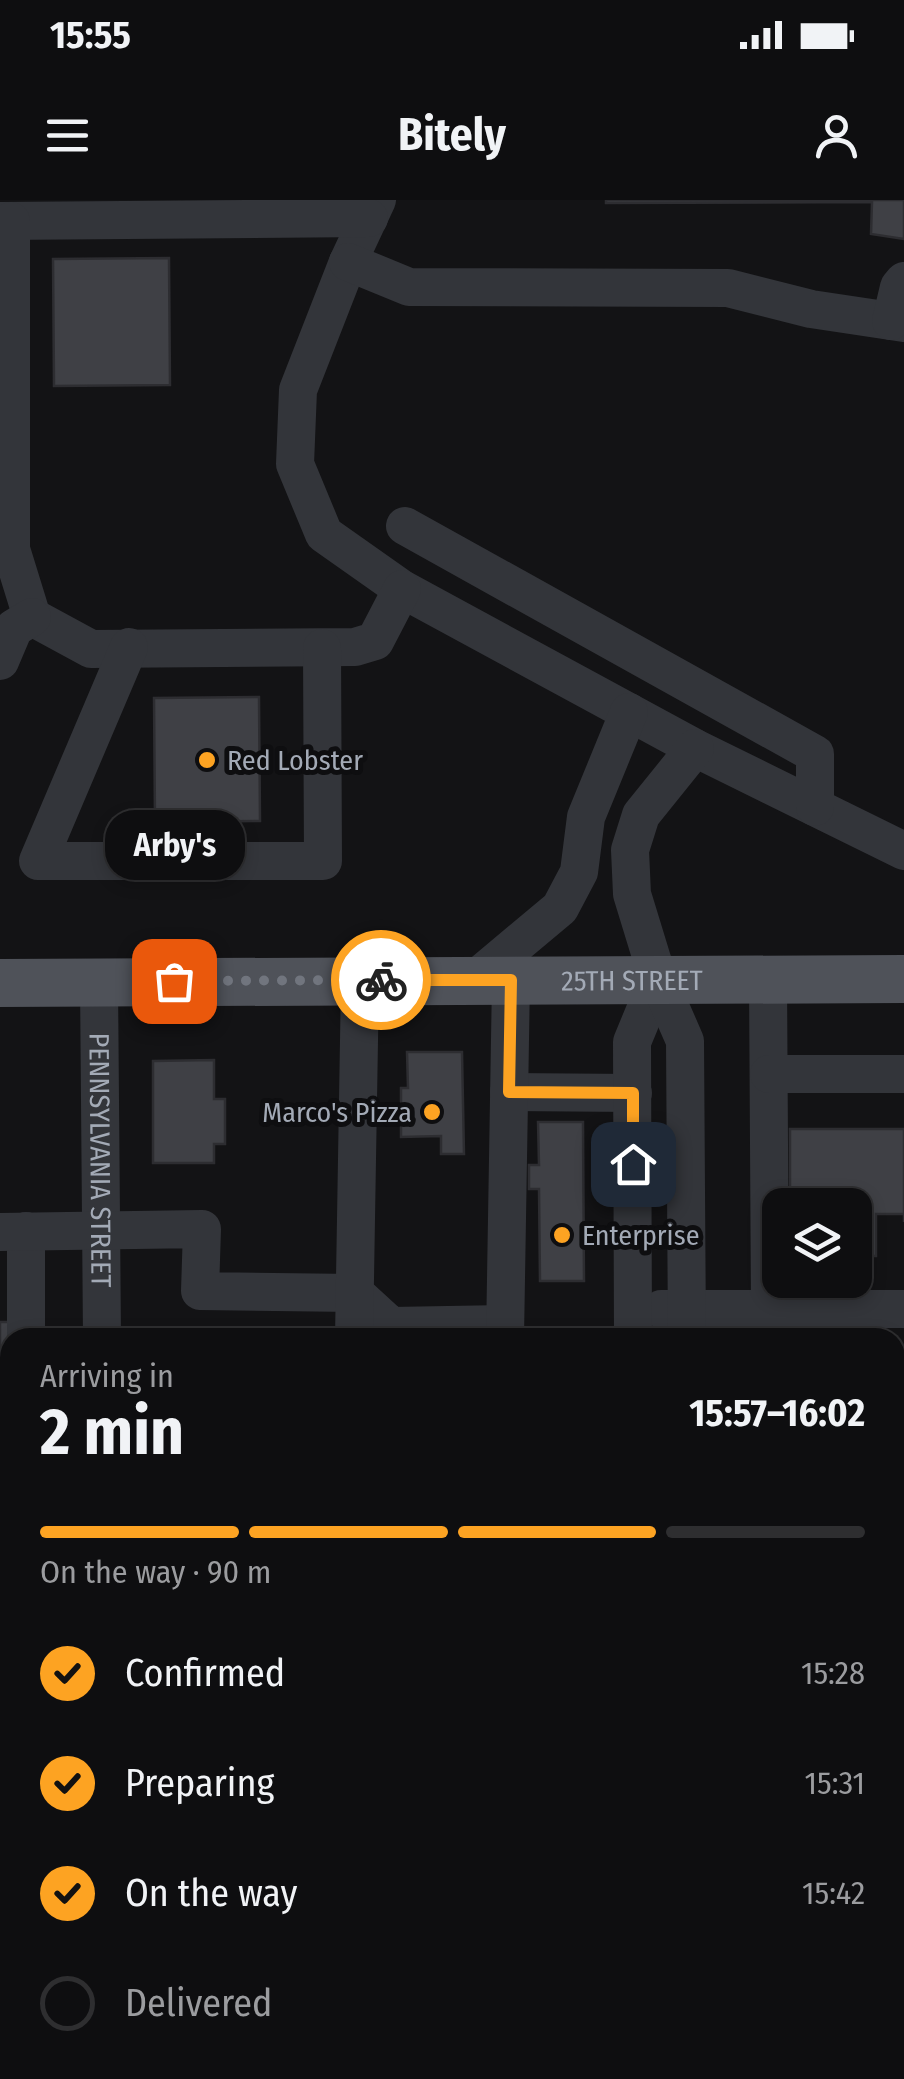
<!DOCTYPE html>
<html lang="en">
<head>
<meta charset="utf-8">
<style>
  :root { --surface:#0e0e10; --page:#171719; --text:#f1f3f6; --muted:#9b9c9f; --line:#2e2e30; --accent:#fda322 }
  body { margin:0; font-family:"Fira Sans Condensed",sans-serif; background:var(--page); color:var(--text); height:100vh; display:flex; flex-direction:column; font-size:38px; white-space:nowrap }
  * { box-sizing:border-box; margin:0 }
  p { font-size:32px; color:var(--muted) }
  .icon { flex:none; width:55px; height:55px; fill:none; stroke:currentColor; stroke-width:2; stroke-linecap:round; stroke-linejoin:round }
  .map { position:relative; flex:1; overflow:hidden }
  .sheet { position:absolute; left:0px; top:1128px; width:905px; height:752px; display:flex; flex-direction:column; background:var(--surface); border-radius:30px 30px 0 0; box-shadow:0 5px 15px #0003,0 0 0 2px var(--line) }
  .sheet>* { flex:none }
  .fabs { position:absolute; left:762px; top:988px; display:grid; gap:20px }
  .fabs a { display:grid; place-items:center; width:110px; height:110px; border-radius:20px; background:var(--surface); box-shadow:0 5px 15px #0003,0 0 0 2px var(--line); font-size:50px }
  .pin { position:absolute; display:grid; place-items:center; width:85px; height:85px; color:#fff; margin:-42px; border-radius:20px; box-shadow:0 5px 15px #0006 }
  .courier { position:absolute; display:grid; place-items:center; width:100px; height:100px; margin:-50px; border:8px solid #fda322; border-radius:50%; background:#fff; color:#222; box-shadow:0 2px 12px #0007 }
  .bubble { position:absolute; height:70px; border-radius:30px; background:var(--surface); box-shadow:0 5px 15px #0003,0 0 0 2px var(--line); font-size:32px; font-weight:700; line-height:70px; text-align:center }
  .overview em { font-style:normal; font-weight:700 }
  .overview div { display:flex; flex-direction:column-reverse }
  .overview { display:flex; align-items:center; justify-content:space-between; height:170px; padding:0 40px }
  h1 { font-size:65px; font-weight:700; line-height:75px }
  .bar { display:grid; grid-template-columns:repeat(4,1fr); gap:15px 10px; align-content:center; height:120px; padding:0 40px }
  .bar i { height:12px; border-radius:8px; background:var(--line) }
  .bar .active { background:var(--accent) }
  .bar p { grid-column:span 4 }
  ol { padding:0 40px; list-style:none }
  li { display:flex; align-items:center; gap:30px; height:110px }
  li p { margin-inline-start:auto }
  li .icon { padding:10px; border-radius:50%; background:var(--accent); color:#111; stroke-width:4 }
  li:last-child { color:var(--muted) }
  li i { width:55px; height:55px; border:5px solid var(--line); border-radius:50% }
  .status { display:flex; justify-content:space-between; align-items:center; height:70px; padding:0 50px; background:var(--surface); direction:ltr }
  .status svg { height:28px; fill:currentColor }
  header { display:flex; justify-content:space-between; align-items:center; height:130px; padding:0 40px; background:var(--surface); font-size:45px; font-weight:700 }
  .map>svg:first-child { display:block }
</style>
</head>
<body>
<div class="status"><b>15:55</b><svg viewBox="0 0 49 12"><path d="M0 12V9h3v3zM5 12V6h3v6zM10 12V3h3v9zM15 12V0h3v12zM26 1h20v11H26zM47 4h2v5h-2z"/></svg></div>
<header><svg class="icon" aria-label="menu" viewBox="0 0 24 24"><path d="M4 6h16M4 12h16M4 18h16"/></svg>Bitely<svg class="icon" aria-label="person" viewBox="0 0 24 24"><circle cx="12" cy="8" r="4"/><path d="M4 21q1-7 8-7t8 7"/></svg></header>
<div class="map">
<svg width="904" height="1879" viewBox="0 0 904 1879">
  <rect width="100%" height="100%" fill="#131315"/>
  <g fill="#3f4045" stroke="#2d2d31" stroke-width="2.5">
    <path d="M606,0H904V39L871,34L872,2L606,3Z"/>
    <path d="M169,58L170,185L54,186L53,59Z"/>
    <path d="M259,497L260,621L155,622L154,498Z"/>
    <path d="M407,852H462L464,954H441V936L401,937V888H408Z"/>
    <path d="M214,860V899H225V944H214V963H153V861Z"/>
    <path d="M538,922H583L584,1081H540L539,989H529V965H539Z"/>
    <path d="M790,929H904V1022V1014H876V1056H855V1005H814V998H790Z"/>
    <path d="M0,1122H14L10,1138V1250H0Z"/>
    <rect x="0" y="1511" width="10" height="78"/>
  </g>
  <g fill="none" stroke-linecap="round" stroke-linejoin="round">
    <g stroke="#33353a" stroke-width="38">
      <path d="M377,0L348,62L298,190L295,264L324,334L402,389L695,548L904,651"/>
      <path d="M0,21L369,18"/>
      <path d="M11,21V349L32,417L91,449L355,447L375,441L402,389"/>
      <path d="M348,62L409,87L728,88L811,109L904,123"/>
      <path d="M891,121L899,87L904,81"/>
      <path d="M405,326L815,554V607"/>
      <path d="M129,447L38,661H323L322,448"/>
      <path d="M0,461L14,428L32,417"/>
      <path d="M768,779L770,1110"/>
      <path d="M474,780L560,708L579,672L586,617L629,512"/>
      <path id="s1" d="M99,782L102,1138"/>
      <path d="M769,874H904"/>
      <path d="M509,892L633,893"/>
      <path d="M26,1031V1138"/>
      <path d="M0,1032L202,1029L200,1091L355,1093L391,1126L505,1124"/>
      <path d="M661,1109H904"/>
      <path d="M354,1138L360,781"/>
      <path d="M505,1138L511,780"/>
      <path d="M633,1138L632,842L658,779"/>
      <path d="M687,1138L685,841L658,779L632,694L630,650L641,615L695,548"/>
      <path d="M0,1291H10"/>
      <path d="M895,1368H904"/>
      <path d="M895,1640H904"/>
      <path d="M0,1647H10"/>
      <path d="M108,1870V1879"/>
      <path d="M363,1870V1879"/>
      <path d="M635,1870V1879"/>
      <path d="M690,1870V1879"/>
    </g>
    <path stroke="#4f5259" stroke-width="48" id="s2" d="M0,783L904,779"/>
  </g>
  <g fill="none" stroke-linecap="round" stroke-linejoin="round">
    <path stroke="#71757e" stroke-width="10" stroke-dasharray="0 18" d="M174,781L381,780"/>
    <path stroke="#fda322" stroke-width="12" d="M381,780H511L509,892L633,893V964"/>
  </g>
  <g fill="#fda322" stroke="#0e0e10" stroke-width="4">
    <circle cx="207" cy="560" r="10"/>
    <circle cx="432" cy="912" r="10"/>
    <circle cx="562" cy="1035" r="10"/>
  </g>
  <g text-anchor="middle" stroke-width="10" stroke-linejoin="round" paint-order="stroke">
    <g font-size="28" fill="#a3aab6" stroke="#0e0e10" text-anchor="start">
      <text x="227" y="570">Red Lobster</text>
      <text x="412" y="922" text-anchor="end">Marco's Pizza</text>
      <text x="582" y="1045">Enterprise</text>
    </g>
    <g font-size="28" fill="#a3aab6" stroke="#0e0e10">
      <text dy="10" stroke="none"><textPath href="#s2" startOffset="632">25TH STREET</textPath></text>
      <text dy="10" stroke="none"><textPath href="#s1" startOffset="178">PENNSYLVANIA STREET</textPath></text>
    </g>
  </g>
</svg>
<div class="fabs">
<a><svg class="icon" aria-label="layers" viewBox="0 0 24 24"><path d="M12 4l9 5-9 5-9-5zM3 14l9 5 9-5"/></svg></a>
</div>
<div class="pin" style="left:174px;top:781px;background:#ea580c"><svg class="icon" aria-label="bag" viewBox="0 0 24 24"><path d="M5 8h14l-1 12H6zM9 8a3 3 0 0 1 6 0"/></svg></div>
<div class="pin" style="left:633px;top:964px;background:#1f2937"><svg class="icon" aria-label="home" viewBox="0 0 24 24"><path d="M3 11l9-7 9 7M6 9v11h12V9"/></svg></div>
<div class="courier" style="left:381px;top:780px"><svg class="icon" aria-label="bike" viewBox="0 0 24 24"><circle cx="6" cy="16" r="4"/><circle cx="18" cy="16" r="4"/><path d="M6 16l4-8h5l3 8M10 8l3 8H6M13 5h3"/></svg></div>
<div class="bubble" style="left:105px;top:610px;width:140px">Arby's</div>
<section class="sheet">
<div class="overview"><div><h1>2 min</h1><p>Arriving in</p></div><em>15:57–16:02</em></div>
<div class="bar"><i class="active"></i><i class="active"></i><i class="active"></i><i></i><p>On the way · 90 m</p></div>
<ol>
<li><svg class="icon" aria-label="check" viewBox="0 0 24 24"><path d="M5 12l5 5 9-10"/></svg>Confirmed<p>15:28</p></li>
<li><svg class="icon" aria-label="check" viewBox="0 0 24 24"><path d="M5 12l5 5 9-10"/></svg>Preparing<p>15:31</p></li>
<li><svg class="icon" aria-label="check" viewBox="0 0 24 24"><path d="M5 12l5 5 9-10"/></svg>On the way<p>15:42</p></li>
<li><i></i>Delivered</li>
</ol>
</section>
</div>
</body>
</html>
